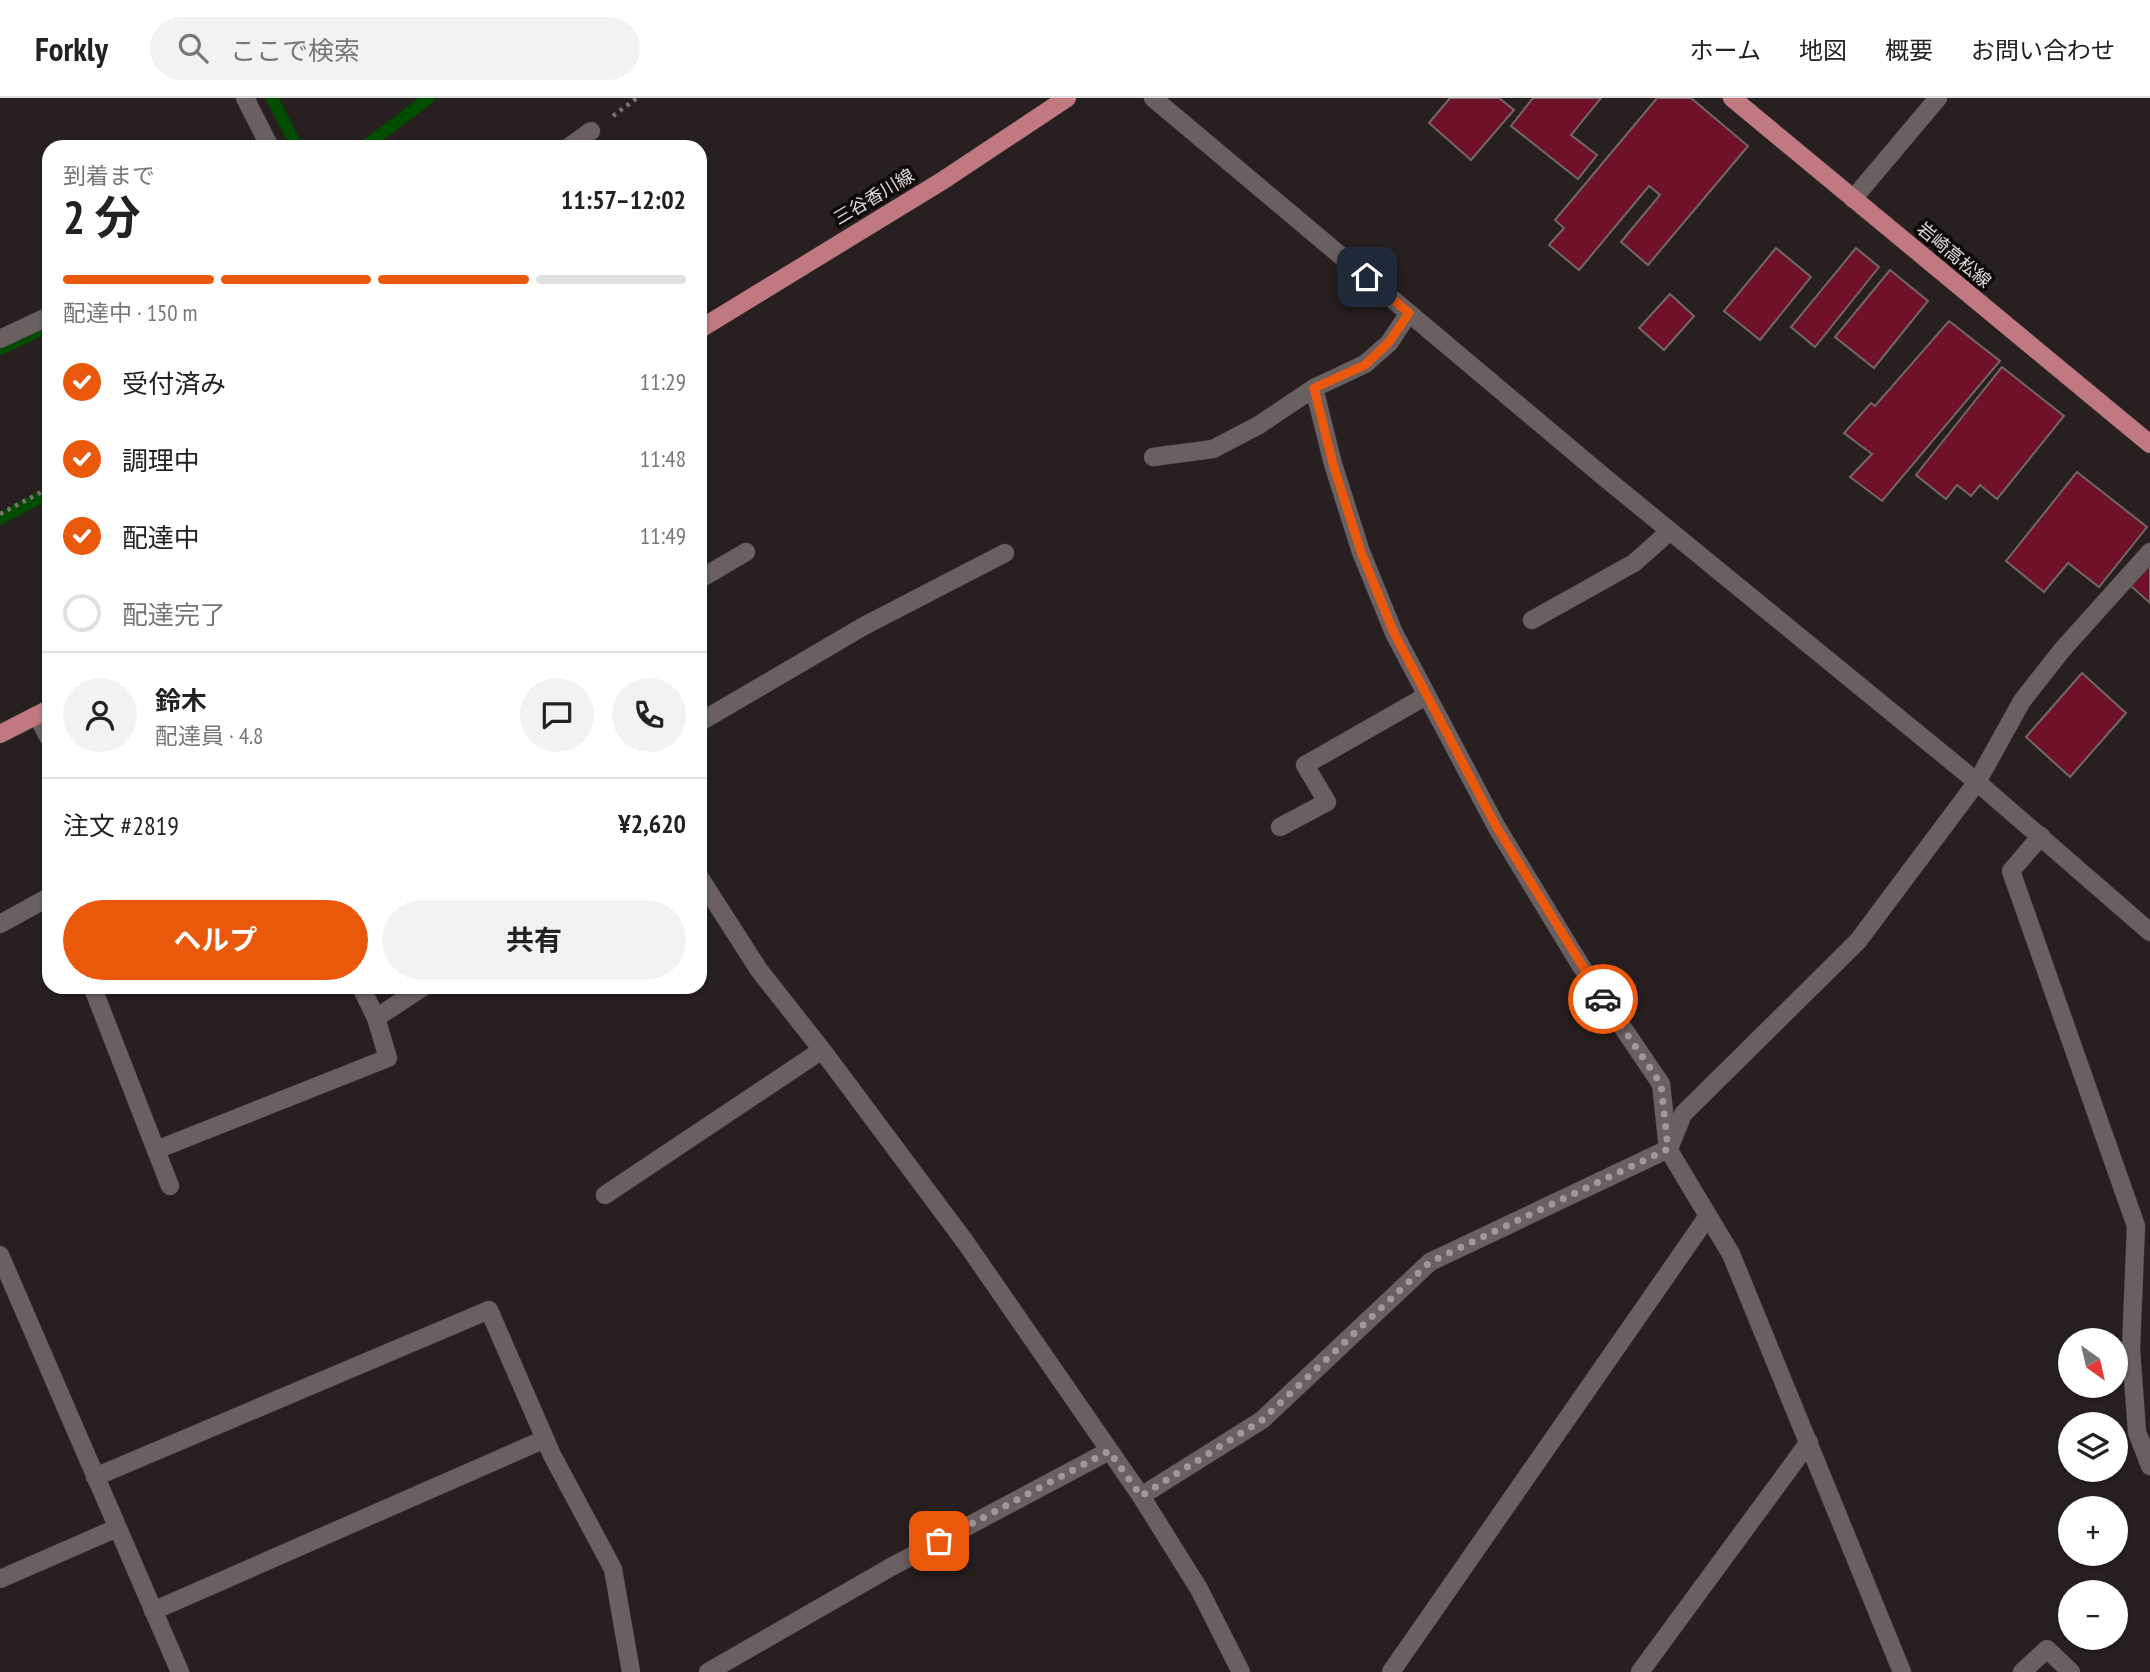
<!DOCTYPE html>
<html lang="ja">
<head>
<meta charset="utf-8">
<style>
  :root { --surface:#fff; --page:#f2f2f2; --text:#222; --muted:#767676; --line:#e0e0e0; --accent:#ea580c }
  body { margin:0; font-family:"PT Sans Narrow","Noto Sans JP",sans-serif; background:var(--page); color:var(--text); height:100vh; display:flex; flex-direction:column; font-size:26px; white-space:nowrap }
  * { box-sizing:border-box; margin:0 }
  p { font-size:23px; color:var(--muted) }
  .icon { flex:none; width:38px; height:38px; fill:none; stroke:currentColor; stroke-width:2; stroke-linecap:round; stroke-linejoin:round }
  .map { position:relative; flex:1; overflow:hidden }
  .drawer { position:absolute; left:42px; top:42px; width:665px; height:854px; display:flex; flex-direction:column; background:var(--surface); border-radius:21px; box-shadow:0 2px 5px #0004 }
  .drawer>* { flex:none }
  .needle { width:46px; rotate:146deg }
  .buttons { position:absolute; left:2058px; top:1230px; display:grid; gap:14px }
  .buttons a { display:grid; place-items:center; width:70px; height:70px; border-radius:50%; background:var(--surface); box-shadow:0 2px 5px #0004; font-size:35px }
  .pin { position:absolute; display:grid; place-items:center; width:60px; height:60px; color:#fff; margin:-30px; border-radius:14px; box-shadow:0 4px 10px #0006 }
  .courier { position:absolute; display:grid; place-items:center; width:70px; height:70px; margin:-35px; border:5px solid #ea580c; border-radius:50%; background:#fff; color:#222; box-shadow:0 2px 9px #0007 }
  .summary em { font-style:normal; font-weight:700 }
  .summary div { display:flex; flex-direction:column-reverse }
  .summary { display:flex; align-items:center; justify-content:space-between; height:119px; padding:0 21px }
  h1 { font-size:46px; font-weight:700; line-height:52px }
  .bar { display:grid; grid-template-columns:repeat(4,1fr); gap:10px 7px; align-content:center; height:84px; padding:0 21px }
  .bar i { height:9px; border-radius:5px; background:var(--line) }
  .bar .active { background:var(--accent) }
  .bar p { grid-column:span 4 }
  .line { display:flex; align-items:center; gap:18px; padding:0 21px; border-top:2px solid var(--line) }
  .line div { flex:1 }
  .round { display:grid; place-items:center; flex:none; width:74px; height:74px; border-radius:37px; background:var(--page) }
  ol { padding:0 21px; list-style:none }
  li { display:flex; align-items:center; gap:21px; height:77px }
  li p { margin-inline-start:auto }
  li .icon { padding:7px; border-radius:50%; background:var(--accent); color:#fff; stroke-width:4 }
  li:last-child { color:var(--muted) }
  li i { width:38px; height:38px; border:4px solid var(--line); border-radius:50% }
  .action { display:flex; gap:14px; margin-top:auto; padding:14px 21px }
  .action a { flex:1; height:80px; border-radius:42px; background:var(--accent); color:#fff; font-size:28px; font-weight:700; line-height:80px; text-align:center }
  .action a+a { background:var(--page); color:var(--text) }
  header { display:flex; align-items:center; gap:42px; box-sizing:border-box; height:98px; padding:0 35px; background:var(--surface); border-bottom:2px solid var(--line) }
  header strong { font-size:33px }
  nav { display:flex; gap:38px; margin-inline-start:auto; font-size:24px }
  .search { width:490px; height:63px; background:var(--page); display:flex; align-items:center; gap:18px; box-sizing:border-box; padding:0 24px; border-radius:38px; color:var(--muted); font-size:26px }
  .map>svg:first-child { display:block }
</style>
</head>
<body>
<header>
<strong>Forkly</strong>
<div class="search"><svg class="icon" aria-label="search" viewBox="0 0 24 24"><circle cx="10" cy="10" r="6"/><path d="M15 15l6 6"/></svg>ここで検索</div>
<nav><a>ホーム</a><a>地図</a><a>概要</a><a>お問い合わせ</a></nav>
</header>
<div class="map">
<svg width="2150" height="1574" viewBox="0 0 2150 1574">
  <rect width="100%" height="100%" fill="#281f20"/>
  <g fill="none" stroke-linecap="round" stroke-linejoin="round">
    <g stroke="#004d00" stroke-width="12">
      <path d="M272,0L297,49"/>
      <path d="M364,49L429,0"/>
      <path d="M0,251L49,228"/>
      <path d="M0,421L49,395"/>
    </g>
  </g>
  <g fill="#6f1229" stroke="#726767" stroke-width="2">
    <path d="M1450,0H1499L1514,12L1471,62L1429,25Z"/>
    <path d="M1533,0H1601L1571,37L1597,57L1578,81L1511,28Z"/>
    <path d="M1657,0H1691L1748,48L1648,167L1621,144L1660,97L1649,88L1579,172L1549,147L1564,130L1555,122Z"/>
    <path d="M1776,150L1811,179L1760,242L1724,213Z"/>
    <path d="M1856,150L1879,169L1815,249L1791,229Z"/>
    <path d="M1890,172L1928,203L1874,270L1835,239Z"/>
    <path d="M1670,196L1694,218L1664,252L1639,230Z"/>
    <path d="M1949,223L2000,263L1882,403L1850,379L1872,356L1844,335L1871,305L1875,308Z"/>
    <path d="M2002,269L2064,318L1997,401L1980,387L1971,398L1957,387L1946,401L1916,377Z"/>
    <path d="M2077,374L2147,429L2099,489L2068,465L2044,494L2006,463Z"/>
    <path d="M2150,467V505L2131,488Z"/>
    <path d="M2082,575L2126,615L2070,679L2026,639Z"/>
  </g>
  <g fill="none" stroke-linecap="round" stroke-linejoin="round">
    <defs>
      <g id="minor">
        <path d="M245,0L270,49"/>
        <path d="M1153,0L1604,379L1977,684L2150,834"/>
        <path d="M569,49L591,33"/>
        <path d="M1853,101L1938,0"/>
        <path d="M0,241L49,218"/>
        <path d="M1314,290L1333,366L1361,454L1394,535L1496,728L1581,868L1661,986L1668,1051"/>
        <path d="M1153,359L1213,351L1259,327L1314,290L1365,266L1389,245L1409,215"/>
        <path d="M700,481L746,454"/>
        <path d="M1532,522L1634,465L1670,433"/>
        <path d="M37,617L49,640"/>
        <path d="M700,624L864,528L1005,455"/>
        <path d="M1280,729L1327,704L1305,667L1426,598"/>
        <path d="M2041,738L2011,773L2136,1128L2131,1251L2137,1334L2150,1368"/>
        <path d="M700,780L759,872L822,952L966,1145L1141,1398L1199,1491L1241,1574"/>
        <path d="M0,826L49,799"/>
        <path d="M100,889L94,893L170,1088"/>
        <path d="M376,920L423,889"/>
        <path d="M1670,1048L1683,1016L1858,843L1977,684L2022,603L2062,552L2150,454"/>
        <path d="M156,1052L388,960L376,920L361,889"/>
        <path d="M605,1097L822,952"/>
        <path d="M0,1157L180,1574"/>
        <path d="M95,1379L489,1212L552,1357L613,1471L631,1574"/>
        <path d="M1141,1398L1262,1322L1430,1164L1668,1051L1731,1156L1902,1574"/>
        <path d="M0,1481L117,1430"/>
        <path d="M153,1513L545,1341"/>
        <path d="M708,1574L891,1469L1109,1353"/>
        <path d="M1391,1574L1708,1118"/>
        <path d="M1640,1574L1809,1344"/>
        <path d="M2022,1574L2047,1551L2071,1574"/>
      </g>
      <g id="major">
        <path d="M1732,0L2150,346"/>
        <path d="M700,231L942,83L1067,0"/>
        <path d="M0,636L49,611"/>
      </g>
    </defs>
    <use href="#minor" stroke="#433b3b" stroke-width="19"/>
    <use href="#major" stroke="#433b3b" stroke-width="19"/>
    <g stroke="#787071" stroke-width="4.5" stroke-dasharray="3.5 5" stroke-linecap="butt">
      <path d="M613,18L637,0"/>
      <path d="M0,416L49,390"/>
    </g>
    <use href="#minor" stroke="#6b6061" stroke-width="18"/>
    <use href="#major" stroke="#c07981" stroke-width="18"/>
  </g>
  <g fill="none" stroke-linecap="round" stroke-linejoin="round">
    <path stroke="#a0999a" stroke-width="7" stroke-dasharray="0 12.6" d="M939,1443L1109,1353L1141,1398L1262,1322L1430,1164L1668,1051L1661,986L1603,901"/>
    <path stroke="#ea580c" stroke-width="9" d="M1367,179L1409,215L1389,244L1365,267L1314,290L1333,366L1361,454L1394,535L1496,728L1603,901"/>
  </g>
  <g text-anchor="middle" stroke-width="7" stroke-linejoin="round" paint-order="stroke">
    <g font-size="18" fill="#e1dadb" stroke="#0e0a0a">
      <text transform="translate(874 99) rotate(-31)" y="6">三谷香川線</text>
      <text transform="translate(1954 157) rotate(40)" y="6">岩崎高松線</text>
    </g>
  </g>
</svg>
<div class="buttons">
<a><svg class="needle" viewBox="-14 -14 28 28"><path d="M0-13l5 13h-10z" fill="#e53935"/><path d="M0 13l5-13h-10z" fill="#767676"/></svg></a>
<a><svg class="icon" aria-label="layers" viewBox="0 0 24 24"><path d="M12 4l9 5-9 5-9-5zM3 14l9 5 9-5"/></svg></a>
<a>+</a>
<a>−</a>
</div>
<div class="pin" style="left:939px;top:1443px;background:#ea580c"><svg class="icon" aria-label="bag" viewBox="0 0 24 24"><path d="M5 8h14l-1 12H6zM9 8a3 3 0 0 1 6 0"/></svg></div>
<div class="pin" style="left:1367px;top:179px;background:#1f2937"><svg class="icon" aria-label="home" viewBox="0 0 24 24"><path d="M3 11l9-7 9 7M6 9v11h12V9"/></svg></div>
<div class="courier" style="left:1603px;top:901px"><svg class="icon" aria-label="car" viewBox="0 0 24 24"><path d="M5 17H2v-5l4-1 3-4h7l3 4 3 1v5h-3M9 17h6M6 11h13"/><circle cx="7" cy="17" r="2"/><circle cx="17" cy="17" r="2"/></svg></div>
<section class="drawer">
<div class="summary"><div><h1>2 分</h1><p>到着まで</p></div><em>11:57–12:02</em></div>
<div class="bar"><i class="active"></i><i class="active"></i><i class="active"></i><i></i><p>配達中 · 150 m</p></div>
<ol>
<li><svg class="icon" aria-label="check" viewBox="0 0 24 24"><path d="M5 12l5 5 9-10"/></svg>受付済み<p>11:29</p></li>
<li><svg class="icon" aria-label="check" viewBox="0 0 24 24"><path d="M5 12l5 5 9-10"/></svg>調理中<p>11:48</p></li>
<li><svg class="icon" aria-label="check" viewBox="0 0 24 24"><path d="M5 12l5 5 9-10"/></svg>配達中<p>11:49</p></li>
<li><i></i>配達完了</li>
</ol>
<div class="line" style="height:126px"><a class="round"><svg class="icon" aria-label="person" viewBox="0 0 24 24"><circle cx="12" cy="8" r="4"/><path d="M4 21q1-7 8-7t8 7"/></svg></a><div><b>鈴木</b><p>配達員 · 4.8</p></div><a class="round"><svg class="icon" aria-label="chat" viewBox="0 0 24 24"><path d="M4 5h16v11H9l-5 4z"/></svg></a><a class="round"><svg class="icon" aria-label="phone" viewBox="0 0 24 24"><path d="M5 4h4l2 5-3 2q2 4 5 5l2-3 5 2v4C11 20 4 13 5 4z"/></svg></a></div>
<div class="line" style="height:91px"><div>注文 #2819</div><b>¥2,620</b></div>
<div class="action"><a>ヘルプ</a><a>共有</a></div>
</section>
</div>
</body>
</html>
